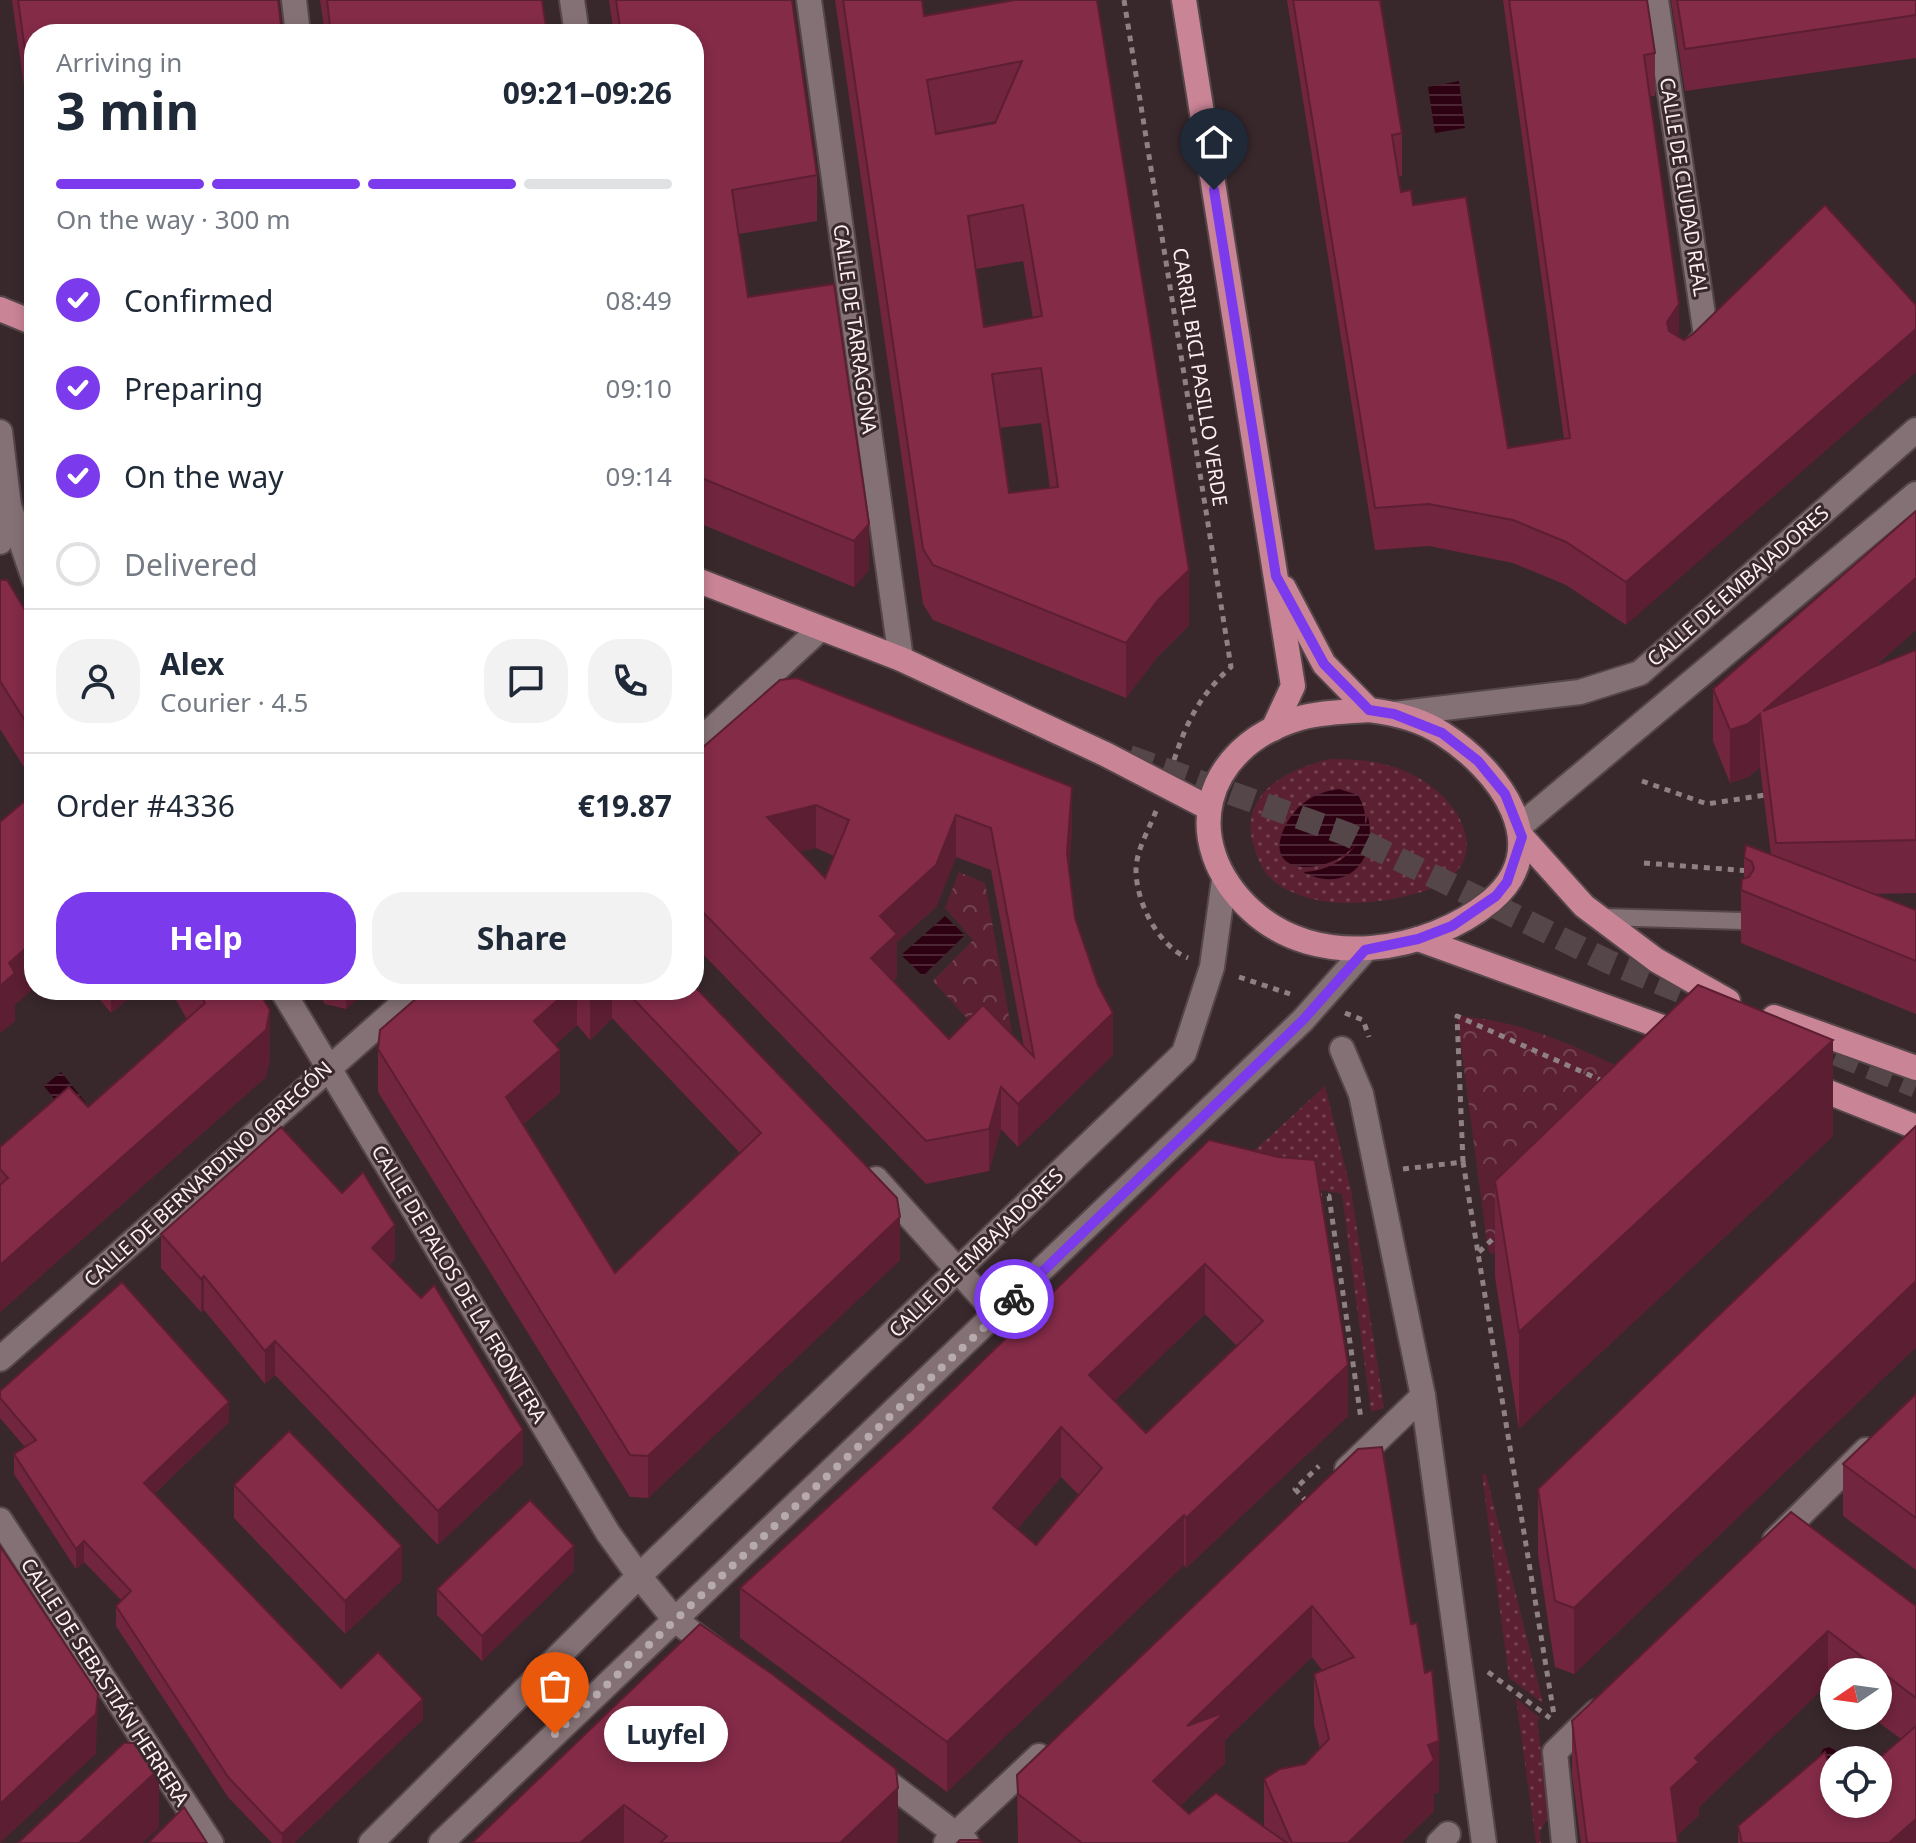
<!DOCTYPE html>
<html lang="en">
<head>
<meta charset="utf-8">
<style>
  :root { --surface:#fff; --page:#f2f2f3; --text:#1f2937; --muted:#747a83; --line:#e0e1e3; --accent:#7c3aed }
  body { margin:0; font-family:"Noto Sans",sans-serif; background:var(--page); color:var(--text); height:100vh; display:flex; flex-direction:column; font-size:30px; white-space:nowrap }
  * { box-sizing:border-box; margin:0 }
  p { font-size:26px; color:var(--muted) }
  .icon { flex:none; width:44px; height:44px; fill:none; stroke:currentColor; stroke-width:2; stroke-linecap:round; stroke-linejoin:round }
  .map { position:relative; flex:1; overflow:hidden }
  .sheet { position:absolute; left:24px; top:24px; width:680px; height:976px; display:flex; flex-direction:column; background:var(--surface); border-radius:32px; box-shadow:0 4px 12px #0003 }
  .sheet>* { flex:none }
  .needle { width:52px; rotate:257deg }
  .fabs { position:absolute; left:1820px; top:1658px; display:grid; gap:16px }
  .fabs a { display:grid; place-items:center; width:72px; height:72px; border-radius:50%; background:var(--surface); box-shadow:0 4px 12px #0003; font-size:40px }
  .pin { position:absolute; display:grid; place-items:center; width:68px; height:68px; color:#fff; margin:-82px -34px; border-radius:50% 50% 50% 0; rotate:-45deg; box-shadow:0 0 8px #0007 }
  .pin .icon { rotate:45deg }
  .courier { position:absolute; display:grid; place-items:center; width:80px; height:80px; margin:-40px; border:6px solid #7c3aed; border-radius:50%; background:#fff; color:#222; box-shadow:0 2px 10px #0007 }
  .bubble { position:absolute; height:56px; border-radius:28px; background:var(--surface); box-shadow:0 4px 12px #0003; font-size:26px; font-weight:700; line-height:56px; text-align:center }
  .overview em { font-style:normal; font-weight:700 }
  .overview div { display:flex; flex-direction:column-reverse }
  .overview { display:flex; align-items:center; justify-content:space-between; height:136px; padding:0 32px }
  h1 { font-size:52px; font-weight:700; line-height:60px }
  .bar { display:grid; grid-template-columns:repeat(4,1fr); gap:12px 8px; align-content:center; height:96px; padding:0 32px }
  .bar i { height:10px; border-radius:6px; background:var(--line) }
  .bar .selected { background:var(--accent) }
  .bar p { grid-column:span 4 }
  .line { display:flex; align-items:center; gap:20px; padding:0 32px; border-top:2px solid var(--line) }
  .line div { flex:1 }
  .round { display:grid; place-items:center; flex:none; width:84px; height:84px; border-radius:32px; background:var(--page) }
  ol { padding:0 32px; list-style:none }
  li { display:flex; align-items:center; gap:24px; height:88px }
  li p { margin-inline-start:auto }
  li .icon { padding:8px; border-radius:50%; background:var(--accent); color:#fff; stroke-width:4 }
  li:last-child { color:var(--muted) }
  li i { width:44px; height:44px; border:4px solid var(--line); border-radius:50% }
  .cta { display:flex; gap:16px; margin-top:auto; padding:16px 32px }
  .cta a { flex:1; height:92px; border-radius:32px; background:var(--accent); color:#fff; font-size:32px; font-weight:700; line-height:92px; text-align:center }
  .cta a+a { background:var(--page); color:var(--text) }
  .map>svg:first-child { display:block }
</style>
</head>
<body>
<div class="map">
<svg width="1916" height="1843" viewBox="0 0 1916 1843">
  <defs>
    <pattern id="park-crowns" width="20" height="18" patternUnits="userSpaceOnUse" patternTransform="scale(2)"><rect width="20" height="18" fill="#5b2133"/><path d="M2 6a3 3 0 1 1 6 0M12 15a3 3 0 1 1 6 0" fill="none" stroke="#734251"/></pattern>
    <pattern id="garden-dots" width="8" height="8" patternUnits="userSpaceOnUse" patternTransform="scale(2)"><rect width="8" height="8" fill="#5b2133"/><path d="M2 2h.1M6 6h.1" fill="none" stroke="#734251" stroke-width="1.8" stroke-linecap="round"/></pattern>
    <pattern id="water-rules" width="6" height="5" patternUnits="userSpaceOnUse" patternTransform="scale(2)"><rect width="6" height="5" fill="#2d0111"/><path d="M0 2.5h6" fill="none" stroke="#4c2634"/></pattern>
  </defs>
  <rect width="100%" height="100%" fill="#38282c"/>
  <g fill="url(#park-crowns)">
    <path d="M959,872L985,883L1014,1044L1003,1058L933,981L973,940L945,908Z"/>
    <path d="M1457,1016C1527,1020 1586,1052 1648,1080L1651,1103L1492,1255L1488,1250Z"/>
  </g>
  <g fill="url(#garden-dots)">
    <path d="M1329,759C1358,759 1385,761 1411,774C1469,802 1497,872 1418,893C1374,905 1315,911 1276,883C1264,874 1258,860 1254,847C1237,794 1286,770 1329,759Z"/>
    <path d="M1325,1086L1351,1190L1384,1408L1371,1412L1342,1194L1231,1172Z"/>
    <path d="M1486,1474L1543,1703L1509,1678L1482,1475Z"/>
    <path d="M1516,1698L1540,1718L1537,1720L1549,1816L1540,1831L1541,1843H1536Z"/>
  </g>
  <g fill="url(#water-rules)">
    <path d="M1459,81L1465,128L1435,133L1428,87Z"/>
    <path d="M1339,789L1358,795C1400,868 1242,900 1288,821C1300,801 1317,792 1339,789Z"/>
    <path d="M1368,816C1378,860 1347,895 1303,872C1339,870 1359,850 1368,816Z"/>
    <path d="M945,916L965,935L923,976L901,955Z"/>
    <path d="M61,1072L86,1103L70,1119L44,1086Z"/>
    <path d="M1829,1747L1840,1753L1841,1759L1834,1760L1833,1815L1819,1758L1823,1749Z"/>
  </g>
  <g fill="none" stroke-linecap="round" stroke-linejoin="round">
    <g stroke="#55464a" stroke-width="24" stroke-dasharray="24 12" stroke-linecap="butt">
      <path d="M1129,757L1347,834L1609,962L1717,1006"/>
      <path d="M1803,1040L1916,1086"/>
    </g>
    <defs>
      <path id="lane" d="M1601,917L1743,921"/>
      <g id="street">
        <path d="M294,0L298,34"/>
        <path d="M572,0L577,34"/>
        <path d="M809,0L901,659"/>
        <path d="M1656,0L1706,335L1693,352"/>
        <path d="M0,542L9,506"/>
        <path d="M694,746L820,629"/>
        <path d="M1342,1049L1361,1094L1423,1396L1484,1843"/>
        <path d="M876,1179L997,1314"/>
        <path d="M0,1359L418,990"/>
        <path d="M1347,1469L1423,1396"/>
        <path d="M0,1520L211,1843"/>
        <path d="M1775,1540L1866,1450"/>
        <path d="M639,1576L675,1620L718,1652"/>
        <path d="M874,1772L966,1842"/>
        <path d="M946,1843L1039,1756"/>
        <path d="M1439,1843L1448,1834"/>
        <path d="M1564,1843L1555,1752L1596,1712"/>
      </g>
      <g id="secondary">
        <path d="M0,432L9,506L34,579"/>
        <path d="M1394,714L1580,692L1640,673L1916,430"/>
        <path d="M1520,826L1916,494"/>
        <path d="M282,990L608,1533L639,1576"/>
        <path d="M371,1843L639,1576L1184,1053L1212,967L1224,880"/>
        <path d="M441,1843L1303,1020L1365,950"/>
      </g>
      <g id="primary">
        <path d="M1184,0L1293,686L1273,729"/>
        <path d="M0,309L34,323"/>
        <path d="M694,579L901,659L1107,755L1209,808"/>
        <path d="M1284,588L1324,664L1369,710"/>
        <path d="M1369,710C1394,713 1422,720 1443,734C1498,769 1557,846 1491,901C1427,953 1316,971 1251,910C1178,842 1203,748 1297,719C1320,712 1345,712 1369,710Z"/>
        <path d="M1522,837L1584,906L1656,960L1728,1001"/>
        <path d="M1418,939L1687,1036"/>
        <path d="M1774,1017L1916,1068"/>
        <path d="M1803,1082L1916,1127"/>
      </g>
    </defs>
    <use href="#lane" stroke="#544649" stroke-width="20"/>
    <use href="#street" stroke="#544649" stroke-width="28"/>
    <use href="#secondary" stroke="#544649" stroke-width="28"/>
    <use href="#primary" stroke="#544649" stroke-width="28"/>
    <g stroke="#8e8083" stroke-width="5" stroke-dasharray="6 6" stroke-linecap="butt">
      <path d="M1124,0L1231,667C1200,695 1187,721 1174,760"/>
      <path d="M1642,781L1707,804L1765,795"/>
      <path d="M1156,811C1149,829 1136,851 1136,870C1136,902 1158,946 1188,958"/>
      <path d="M1644,863L1751,871"/>
      <path d="M1239,977L1290,994"/>
      <path d="M1345,1013L1363,1020L1369,1037"/>
      <path d="M1463,1162L1457,1016L1605,1082"/>
      <path d="M1403,1169L1463,1162L1554,1715"/>
      <path d="M1316,1196H1329L1361,1419"/>
      <path d="M1479,1252L1498,1234"/>
      <path d="M1307,1502L1295,1489L1319,1466"/>
      <path d="M1488,1672L1550,1718"/>
    </g>
    <use href="#lane" stroke="#847175" stroke-width="16"/>
    <use href="#street" stroke="#847175" stroke-width="24"/>
    <use href="#secondary" stroke="#847175" stroke-width="24"/>
    <use href="#primary" stroke="#c98496" stroke-width="24"/>
  </g>
  <g fill="#72253e" fill-rule="evenodd">
    <path d="M12,0H278L34,34V158Z"/>
    <path d="M320,0H542L547,34H325Z"/>
    <path d="M609,0H792L817,175V221L739,234L748,297L869,570L854,587L694,521V34H614Z"/>
    <path d="M835,0H922L924,16L1015,0L1189,625L1158,656L1126,698L933,620L923,604ZM996,121L995,123L936,134V133ZM1023,261L1033,318L984,327L976,269ZM1041,423L1050,488L1009,493L999,428Z"/>
    <path d="M1287,0H1380L1402,133V176H1399L1401,192L1413,205L1508,448L1564,439L1503,0H1647L1655,53V96H1650L1626,625L1566,585L1513,563L1429,546L1375,550Z"/>
    <path d="M1671,0H1916V58L1685,91Z"/>
    <path d="M1916,511V630L1875,666L1916,650V893L1874,894L1916,961V1014L1741,943V890L1744,879V857L1771,855L1760,767L1748,777L1730,783L1713,741V689Z"/>
    <path d="M0,580L34,625V783L0,729Z"/>
    <path d="M694,755L1072,829L1069,869L1075,918L1113,1055L1018,1147L1001,1129L989,1171L926,1184L694,945ZM816,848L834,856L825,878L799,851ZM956,857L991,870L1024,1047L949,1039L893,981L897,977V942L936,907Z"/>
    <path d="M92,990H139L111,1013Z"/>
    <path d="M170,990H258L270,1058L266,1077L0,1312V1147L88,1107L187,1019Z"/>
    <path d="M316,990H367L346,1009L325,1004Z"/>
    <path d="M426,990H694L900,1260L648,1498L630,1497L378,1092V1049ZM612,1018L740,1153L615,1273L523,1124L560,1093L555,1045L577,1025L590,1040Z"/>
    <path d="M1916,1126V1347L1574,1674L1555,1667L1538,1555V1489Z"/>
    <path d="M1833,1136L1519,1429L1495,1277V1181Z"/>
    <path d="M1209,1140L1348,1416L1186,1568L1184,1565L947,1792L740,1638V1588L914,1428ZM1205,1314L1237,1346L1146,1433L1114,1401ZM1061,1477L1079,1495L1036,1545L1017,1529Z"/>
    <path d="M342,1193L395,1259L389,1265L523,1464L438,1545L275,1375L265,1384L204,1310L201,1312L161,1268V1234Z"/>
    <path d="M0,1391L229,1422L154,1494L341,1688L423,1719L294,1843H272L228,1797L116,1626V1606L121,1600L84,1562L76,1569L14,1474V1454L25,1447L0,1418Z"/>
    <path d="M1916,1394V1570L1843,1516V1464Z"/>
    <path d="M1358,1449L1411,1624L1439,1792L1434,1794V1811L1401,1843H1018L1017,1775ZM1312,1657L1322,1670L1314,1674V1725L1320,1749L1305,1764L1264,1779V1827L1189,1814L1180,1806L1225,1763V1740Z"/>
    <path d="M234,1485L402,1580L345,1634L234,1518Z"/>
    <path d="M1791,1512L1916,1606V1843H1738V1826L1834,1804L1901,1739L1870,1716H1878V1672H1834V1689L1828,1684L1699,1807V1815L1677,1836L1678,1843H1581L1572,1774V1721Z"/>
    <path d="M574,1571L482,1661L437,1615V1589Z"/>
    <path d="M700,1624L898,1841L896,1843H472Z"/>
  </g>
  <g fill="#5c1e32">
    <path d="M1679,304V346L1667,364V322Z"/>
    <path d="M1916,329V372L1626,625V582Z"/>
    <path d="M869,524V570L854,587V541Z"/>
    <path d="M1189,570V625L1158,656L1126,698V643L1158,600Z"/>
    <path d="M1916,578V630L1766,761L1763,711Z"/>
    <path d="M698,653V699L694,702V656Z"/>
    <path d="M1760,714V767L1748,777L1730,783V730Z"/>
    <path d="M1072,787V829L1067,896V853Z"/>
    <path d="M816,805V848L767,859V817Z"/>
    <path d="M956,815V857L936,907L897,942V977L871,1000V958L880,916Z"/>
    <path d="M34,941V988L15,1005V1021L0,1033V986L9,963Z"/>
    <path d="M111,990H139L111,1013Z"/>
    <path d="M346,990H367L346,1009Z"/>
    <path d="M569,990H577V1025L534,1064V1021Z"/>
    <path d="M597,990H612V1018L590,1040V997Z"/>
    <path d="M270,1010V1058L266,1077L0,1312V1265Z"/>
    <path d="M1113,1013V1055L1018,1147V1104Z"/>
    <path d="M1833,1040V1136L1519,1429V1332Z"/>
    <path d="M560,1050V1093L506,1139V1097Z"/>
    <path d="M1001,1087V1129L989,1171V1129Z"/>
    <path d="M900,1217V1260L648,1498V1456Z"/>
    <path d="M395,1225V1259L372,1281V1248Z"/>
    <path d="M1205,1264V1314L1089,1426V1375Z"/>
    <path d="M204,1276V1310L201,1312V1279Z"/>
    <path d="M1916,1281V1347L1574,1674V1608Z"/>
    <path d="M275,1341V1375L265,1384V1351Z"/>
    <path d="M1348,1365V1416L1186,1568V1518Z"/>
    <path d="M229,1402V1422L144,1503V1483Z"/>
    <path d="M1061,1427V1477L993,1559V1508Z"/>
    <path d="M523,1430V1464L438,1545V1511Z"/>
    <path d="M1184,1515V1565L947,1792V1742Z"/>
    <path d="M84,1541V1562L76,1569V1549Z"/>
    <path d="M402,1546V1580L345,1634V1601Z"/>
    <path d="M574,1546V1571L482,1661V1636Z"/>
    <path d="M1312,1606V1657L1225,1740V1763L1153,1832V1781L1187,1726Z"/>
    <path d="M1828,1631V1684L1699,1807V1815L1671,1842V1788L1695,1758Z"/>
    <path d="M98,1694L96,1754L0,1843V1804Z"/>
    <path d="M423,1699V1719L294,1843H282V1834Z"/>
    <path d="M1439,1741V1792L1434,1794V1811L1401,1843H1348L1428,1745Z"/>
    <path d="M159,1769V1828L143,1843H79Z"/>
    <path d="M898,1788V1841L896,1843H840Z"/>
    <path d="M624,1805V1843H580Z"/>
    <path d="M1916,1819V1843H1889Z"/>
  </g>
  <g fill="#842b48" stroke="#5c1e32" stroke-width="2" fill-rule="evenodd">
    <path d="M18,0H278L282,34H34V114Z"/>
    <path d="M327,0H542L547,34H331Z"/>
    <path d="M616,0H792L817,175L732,190L748,297L834,284L869,524L854,541L694,475V34H621Z"/>
    <path d="M843,0H922L924,16L1015,0H1097L1189,570L1158,600L1126,643L933,565L923,549ZM1022,61L995,123L936,134L927,80ZM1023,205L1042,316L984,327L968,216ZM1041,368L1058,487L1009,493L992,374Z"/>
    <path d="M1293,0H1380L1402,133L1392,135L1401,192L1411,190L1413,205L1466,197L1508,448L1570,438L1509,0H1647L1655,53L1644,55L1679,304L1667,322L1669,331L1684,340L1693,334L1825,205L1916,305V329L1626,582L1566,542L1513,520L1429,504L1375,508Z"/>
    <path d="M1677,0H1916V15L1685,49Z"/>
    <path d="M1916,511V578L1763,711L1916,650V840L1776,843L1760,714L1748,724L1730,730L1713,689Z"/>
    <path d="M0,580H7L34,625V735L0,681Z"/>
    <path d="M694,632L695,633L698,653L694,656Z"/>
    <path d="M797,678L1072,787L1067,853L1075,918L1098,985L1113,1013L1018,1104L1001,1087L989,1129L926,1141L694,903V755L780,680ZM816,805L849,820L825,878L767,817ZM956,815L991,828L1034,1057L983,1005L949,1039L871,958L897,934L880,916L936,865Z"/>
    <path d="M34,793V941L9,963L15,973L0,986V822Z"/>
    <path d="M1746,845L1916,910V961L1741,890L1742,879L1749,877L1754,869L1752,862L1744,857Z"/>
    <path d="M1698,985L1833,1040L1519,1332L1495,1181Z"/>
    <path d="M694,986L897,1198L900,1217L648,1456L630,1455L378,1049L380,1030L426,990H569L534,1021L560,1050L506,1097L615,1273L761,1133L625,990H694Z"/>
    <path d="M198,990H258L270,1010L266,1030L0,1265V1185L8,1178L0,1169V1147L69,1087L88,1107L205,1003Z"/>
    <path d="M583,990H597L590,997Z"/>
    <path d="M1916,1126V1281L1574,1608L1555,1601L1538,1489Z"/>
    <path d="M281,1127L342,1193L363,1172L395,1225L372,1248L421,1298L434,1285L523,1430L438,1511L275,1341L265,1351L204,1276L201,1279L161,1234Z"/>
    <path d="M1209,1140L1278,1157L1315,1160L1348,1365L1186,1518L1184,1515L947,1742L740,1588L914,1428ZM1205,1264L1263,1321L1146,1433L1089,1375ZM1061,1427L1102,1468L1036,1545L993,1508Z"/>
    <path d="M122,1282L229,1402L144,1483L341,1688L378,1652L423,1699L282,1834L228,1777L116,1606L131,1591L84,1541L76,1549L14,1454L36,1440L0,1398V1391Z"/>
    <path d="M1916,1394V1518L1843,1464Z"/>
    <path d="M289,1431L402,1546L345,1601L234,1485Z"/>
    <path d="M1382,1447L1411,1624L1417,1623L1425,1673L1432,1670L1439,1741L1428,1745L1434,1760L1348,1843H1292L1264,1779L1280,1769L1305,1764L1329,1739L1314,1674L1354,1657L1312,1606L1187,1726L1225,1712L1153,1781L1189,1814L1216,1793L1287,1843H1082L1018,1794L1017,1775L1358,1449Z"/>
    <path d="M530,1500L574,1546L482,1636L437,1589Z"/>
    <path d="M1791,1512L1916,1606V1698L1828,1631L1695,1758L1699,1762L1671,1788L1678,1843H1587L1572,1721Z"/>
    <path d="M0,1546L98,1694L96,1714L0,1804Z"/>
    <path d="M700,1624L772,1674L896,1769L898,1788L840,1843H660L667,1836L624,1805L580,1843H472Z"/>
    <path d="M1916,1726V1819L1889,1843H1742L1738,1826L1825,1752L1834,1784V1804H1878L1877,1760Z"/>
    <path d="M124,1743H142L159,1769L79,1843H18Z"/>
    <path d="M184,1807L207,1843H148Z"/>
    <path d="M960,1840H979L983,1843H957Z"/>
  </g>
  <g fill="none" stroke-linecap="round" stroke-linejoin="round">
    <path stroke="#b7aaad" stroke-width="8" stroke-dasharray="0 14.4" d="M555,1734L1014,1299"/>
    <path stroke="#7c3aed" stroke-width="10" d="M1014,1299L1303,1020L1365,950L1418,939L1452,926L1496,896L1507,882L1522,837L1505,794L1478,761L1442,733L1394,714L1369,710L1324,664L1276,576L1214,190"/>
  </g>
  <g text-anchor="middle" stroke-width="6" stroke-linejoin="round" paint-order="stroke">
    <g font-size="20" fill="#fcf0f2" stroke="#38282c">
      <text transform="translate(1684 187) rotate(81)" y="7">CALLE DE CIUDAD REAL</text>
      <text transform="translate(855 329) rotate(82)" y="7">CALLE DE TARRAGONA</text>
      <text transform="translate(1200 377) rotate(81)" y="7">CARRIL BICI PASILLO VERDE</text>
      <text transform="translate(1738 586) rotate(-41)" y="7">CALLE DE EMBAJADORES</text>
      <text transform="translate(208 1174) rotate(-42)" y="7">CALLE DE BERNARDINO OBREGÓN</text>
      <text transform="translate(976 1253) rotate(-44)" y="7">CALLE DE EMBAJADORES</text>
      <text transform="translate(459 1284) rotate(59)" y="7">CALLE DE PALOS DE LA FRONTERA</text>
      <text transform="translate(105 1682) rotate(57)" y="7">CALLE DE SEBASTIÁN HERRERA</text>
    </g>
  </g>
</svg>
<div class="fabs">
<a><svg class="needle" viewBox="-14 -14 28 28"><path d="M0-13l5 13h-10z" fill="#e53935"/><path d="M0 13l5-13h-10z" fill="#747a83"/></svg></a>
<a><svg class="icon" aria-label="locate" viewBox="0 0 24 24"><circle cx="12" cy="12" r="6"/><path d="M12 2v4M12 18v4M2 12h4M18 12h4"/></svg></a>
</div>
<div class="pin" style="left:555px;top:1734px;background:#ea580c"><svg class="icon" aria-label="bag" viewBox="0 0 24 24"><path d="M5 8h14l-1 12H6zM9 8a3 3 0 0 1 6 0"/></svg></div>
<div class="pin" style="left:1214px;top:190px;background:#1f2937"><svg class="icon" aria-label="home" viewBox="0 0 24 24"><path d="M3 11l9-7 9 7M6 9v11h12V9"/></svg></div>
<div class="courier" style="left:1014px;top:1299px"><svg class="icon" aria-label="bike" viewBox="0 0 24 24"><circle cx="6" cy="16" r="4"/><circle cx="18" cy="16" r="4"/><path d="M6 16l4-8h5l3 8M10 8l3 8H6M13 5h3"/></svg></div>
<div class="bubble" style="left:604px;top:1706px;width:124px">Luyfel</div>
<section class="sheet">
<div class="overview"><div><h1>3 min</h1><p>Arriving in</p></div><em>09:21–09:26</em></div>
<div class="bar"><i class="selected"></i><i class="selected"></i><i class="selected"></i><i></i><p>On the way · 300 m</p></div>
<ol>
<li><svg class="icon" aria-label="check" viewBox="0 0 24 24"><path d="M5 12l5 5 9-10"/></svg>Confirmed<p>08:49</p></li>
<li><svg class="icon" aria-label="check" viewBox="0 0 24 24"><path d="M5 12l5 5 9-10"/></svg>Preparing<p>09:10</p></li>
<li><svg class="icon" aria-label="check" viewBox="0 0 24 24"><path d="M5 12l5 5 9-10"/></svg>On the way<p>09:14</p></li>
<li><i></i>Delivered</li>
</ol>
<div class="line" style="height:144px"><a class="round"><svg class="icon" aria-label="person" viewBox="0 0 24 24"><circle cx="12" cy="8" r="4"/><path d="M4 21q1-7 8-7t8 7"/></svg></a><div><b>Alex</b><p>Courier · 4.5</p></div><a class="round"><svg class="icon" aria-label="chat" viewBox="0 0 24 24"><path d="M4 5h16v11H9l-5 4z"/></svg></a><a class="round"><svg class="icon" aria-label="phone" viewBox="0 0 24 24"><path d="M5 4h4l2 5-3 2q2 4 5 5l2-3 5 2v4C11 20 4 13 5 4z"/></svg></a></div>
<div class="line" style="height:104px"><div>Order #4336</div><b>€19.87</b></div>
<div class="cta"><a>Help</a><a>Share</a></div>
</section>
</div>
</body>
</html>
